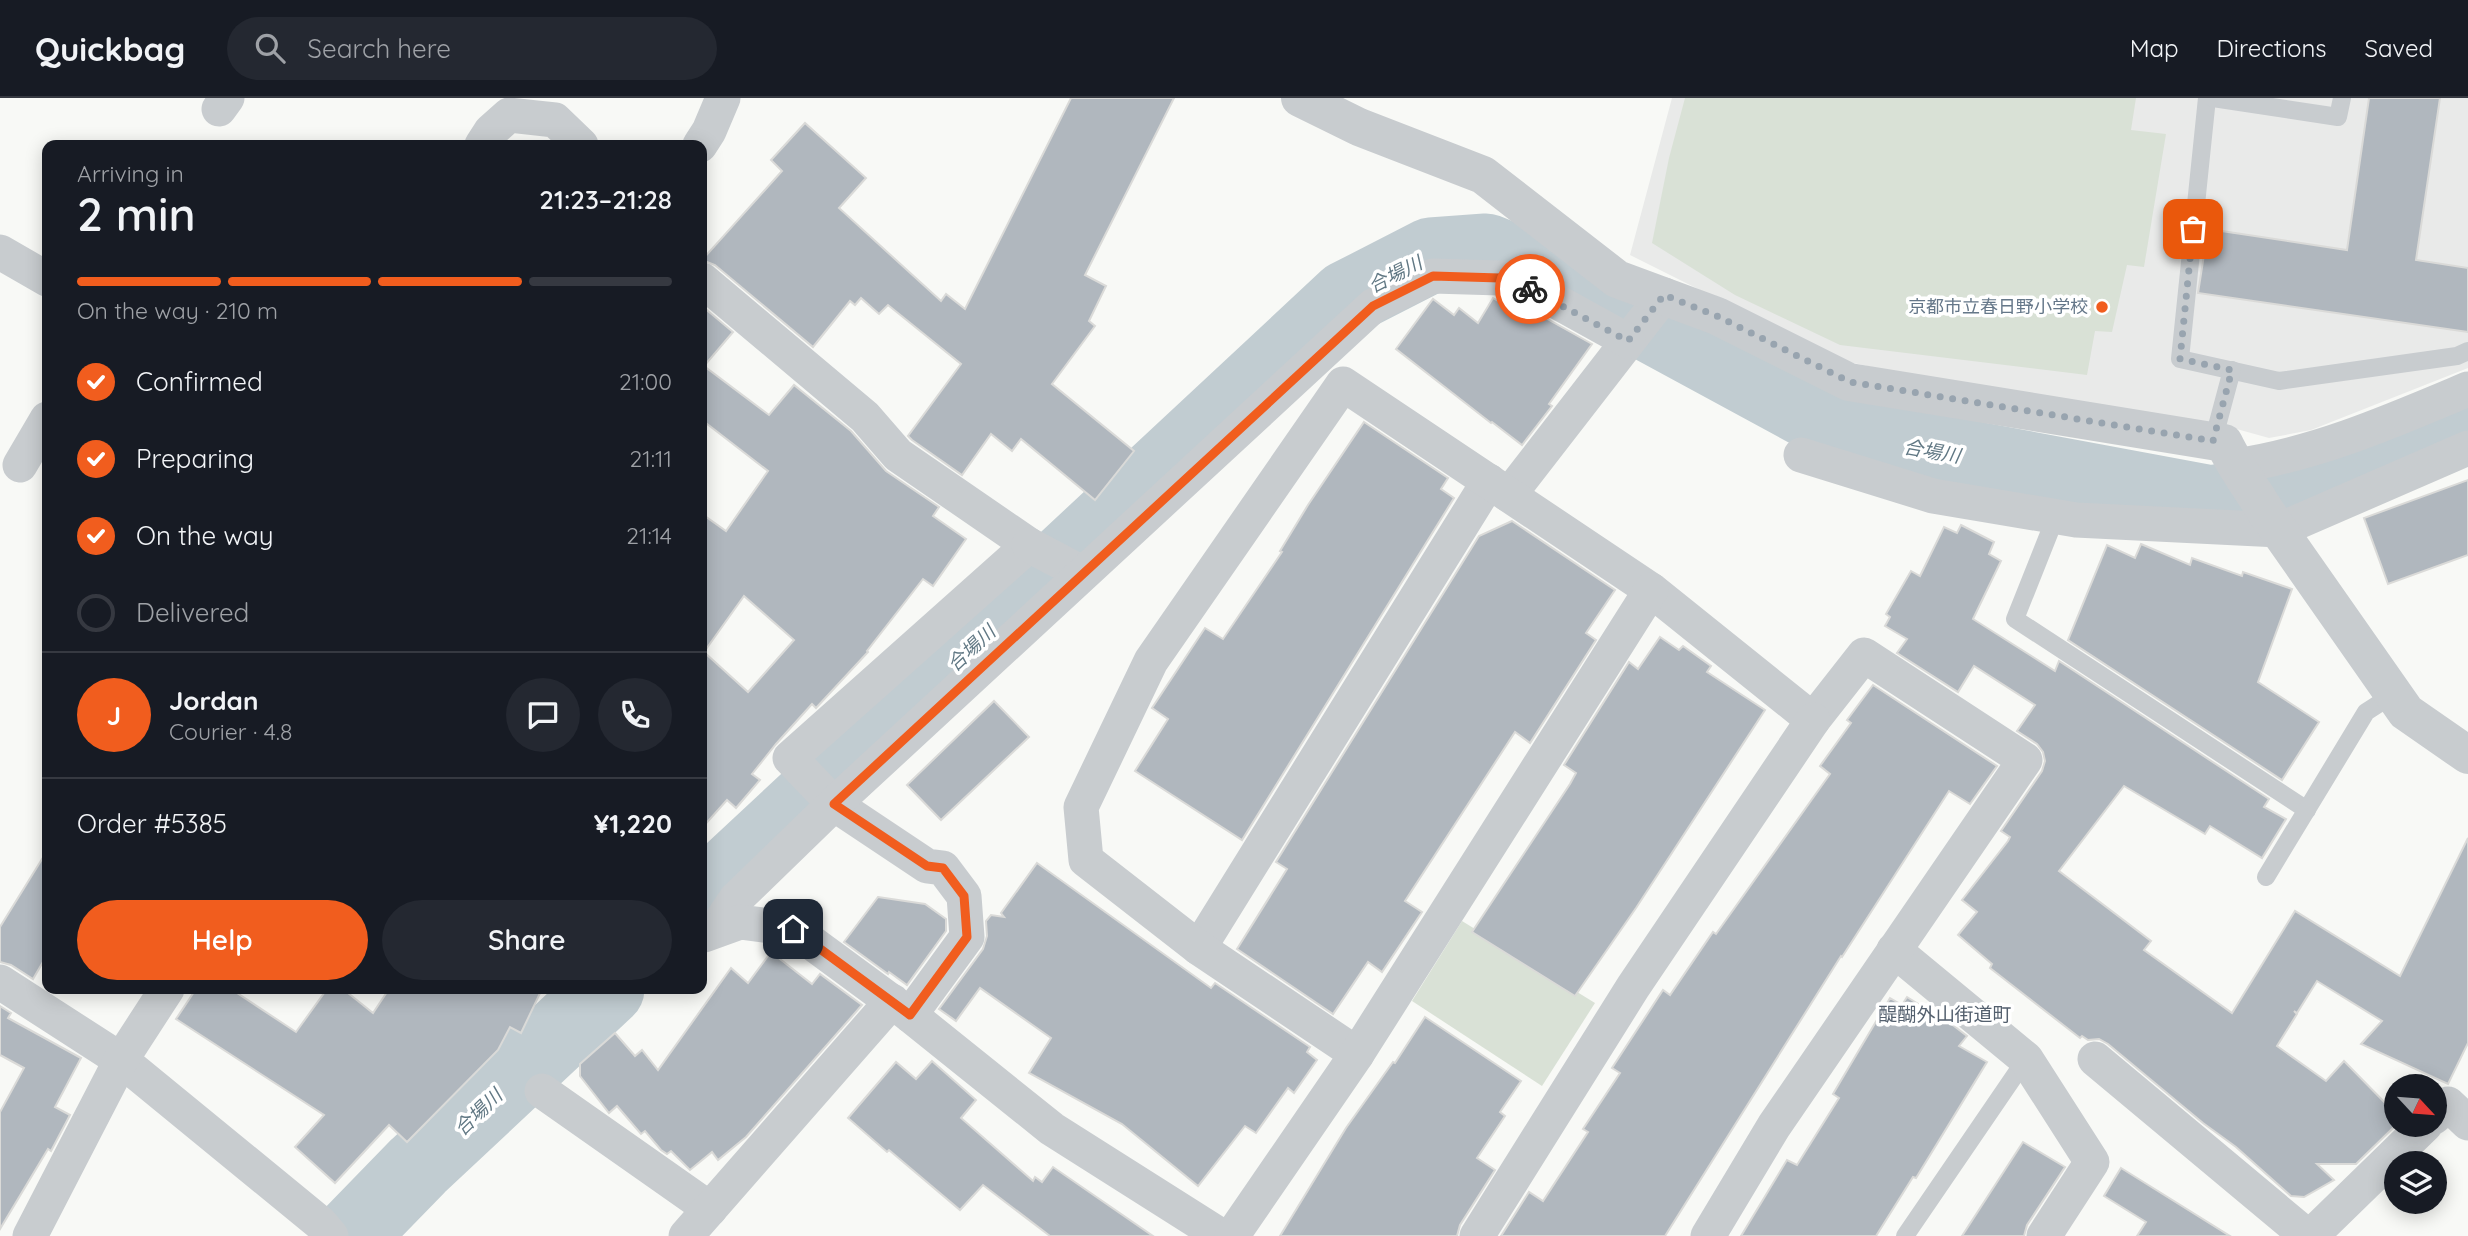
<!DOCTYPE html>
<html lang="en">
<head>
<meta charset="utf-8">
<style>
  :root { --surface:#171b24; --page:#242831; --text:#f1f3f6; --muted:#9ea1a6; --line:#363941; --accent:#f15d1e }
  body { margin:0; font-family:Quicksand,"Noto Sans JP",sans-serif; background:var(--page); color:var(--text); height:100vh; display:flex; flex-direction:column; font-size:26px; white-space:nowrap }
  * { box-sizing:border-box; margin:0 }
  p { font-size:23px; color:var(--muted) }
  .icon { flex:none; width:38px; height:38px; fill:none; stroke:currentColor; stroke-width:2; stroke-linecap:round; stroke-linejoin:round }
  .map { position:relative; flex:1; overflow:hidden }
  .sheet { position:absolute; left:42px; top:42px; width:665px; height:854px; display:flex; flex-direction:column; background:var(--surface); border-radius:14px; box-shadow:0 4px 18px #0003 }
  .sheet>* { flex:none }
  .needle { width:46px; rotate:116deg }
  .fabs { position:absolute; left:2384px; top:976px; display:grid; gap:14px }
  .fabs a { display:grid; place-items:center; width:63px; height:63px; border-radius:50%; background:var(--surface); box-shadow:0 4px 18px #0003; font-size:35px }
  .pin { position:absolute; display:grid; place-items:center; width:60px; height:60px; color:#fff; margin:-30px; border-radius:14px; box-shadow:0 4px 10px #0006 }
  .courier { position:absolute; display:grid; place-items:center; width:70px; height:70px; margin:-35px; border:5px solid #f15d1e; border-radius:50%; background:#fff; color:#222; box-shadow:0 2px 9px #0007 }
  .summary em { font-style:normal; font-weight:600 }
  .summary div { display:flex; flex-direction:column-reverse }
  .summary { display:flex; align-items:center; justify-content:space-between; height:119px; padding:0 35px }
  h1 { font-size:46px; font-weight:600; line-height:52px }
  .bar { display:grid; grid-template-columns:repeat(4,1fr); gap:10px 7px; align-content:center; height:84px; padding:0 35px }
  .bar i { height:9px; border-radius:5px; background:var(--line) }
  .bar .selected { background:var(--accent) }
  .bar p { grid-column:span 4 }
  .line { display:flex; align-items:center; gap:18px; padding:0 35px; border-top:2px solid var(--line) }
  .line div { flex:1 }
  .round { display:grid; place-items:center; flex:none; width:74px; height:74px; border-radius:37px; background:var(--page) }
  ol { padding:0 35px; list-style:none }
  li { display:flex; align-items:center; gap:21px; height:77px }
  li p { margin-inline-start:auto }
  li .icon { padding:7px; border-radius:50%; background:var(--accent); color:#fff; stroke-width:4 }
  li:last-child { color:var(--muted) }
  li i { width:38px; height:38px; border:4px solid var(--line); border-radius:50% }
  .cta { display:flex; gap:14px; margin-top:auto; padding:14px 35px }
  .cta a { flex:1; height:80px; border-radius:42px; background:var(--accent); color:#fff; font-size:28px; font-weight:600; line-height:80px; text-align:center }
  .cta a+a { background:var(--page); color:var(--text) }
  header { display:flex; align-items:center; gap:42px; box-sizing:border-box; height:98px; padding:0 35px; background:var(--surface); border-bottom:2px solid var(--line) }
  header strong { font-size:33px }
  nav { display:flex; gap:38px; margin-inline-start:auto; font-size:24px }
  .search { width:490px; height:63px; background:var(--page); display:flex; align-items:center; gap:18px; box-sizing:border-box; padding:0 24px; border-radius:38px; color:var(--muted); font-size:26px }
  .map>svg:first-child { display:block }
</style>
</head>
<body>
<header>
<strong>Quickbag</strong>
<div class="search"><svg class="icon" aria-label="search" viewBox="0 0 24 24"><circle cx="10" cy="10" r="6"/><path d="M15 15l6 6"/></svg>Search here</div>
<nav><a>Map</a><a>Directions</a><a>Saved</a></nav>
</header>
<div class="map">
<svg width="2468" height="1138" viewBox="0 0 2468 1138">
  <rect width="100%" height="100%" fill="#f8f9f6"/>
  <path fill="#e9eae9" d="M1672,0H2468V270L2311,332L2269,340L2233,330L1958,288L1840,262L1630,157Z"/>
  <g fill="#d9e1d6">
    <path d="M1685,0H2136L2131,32L2166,36L2144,169L2127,167L2112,234L2095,233L2087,277L1840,247L1735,197L1652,145L1669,60Z"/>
    <path d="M1462,823L1595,905L1542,988L1412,903Z"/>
  </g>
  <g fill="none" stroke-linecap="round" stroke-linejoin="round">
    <g stroke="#c1ccd1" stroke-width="75">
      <path d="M702,801L1347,200L1431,157L1486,153L1590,194L1857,339L2212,405L2315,384L2468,315"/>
      <path d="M350,1138L418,1068L607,891"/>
    </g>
  </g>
  <g fill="#b0b7be" stroke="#dadad8" stroke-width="2" fill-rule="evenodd">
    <path d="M1071,0H1174L1085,177L1106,188L1089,223L1095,228L1052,286L1134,353L1095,402L1021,341L1012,353L991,336L962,377L912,342L908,338L961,266L888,207L879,216L861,200L855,207L850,203L813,249L715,167L702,162L782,73L771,62L805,25L866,80L839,110L941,203L946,196L965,211Z"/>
    <path d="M2369,0H2440L2416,162L2468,170V234L2198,195L2208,131L2347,152Z"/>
    <path d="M1493,200L1514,212L1516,207L1533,213L1592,246L1549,306L1552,308L1522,347L1492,324L1491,325L1396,251L1433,201L1454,217L1459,210L1478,225Z"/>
    <path d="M702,208L733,234L704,268L769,317L794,287L851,333L886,373L939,409L933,418L966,441L933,488L923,481L867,553L868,554L816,610L812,606L776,646L752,676L760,682L736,710L727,702L702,730V416L726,433L768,373L702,322ZM744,498L794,542L748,594L704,554Z"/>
    <path d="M1364,324L1448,380L1441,391L1454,400L1242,742L1135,673L1168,621L1152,610L1205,530L1223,541L1282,454L1280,453L1308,407Z"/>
    <path d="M2468,382V457L2388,486L2364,420Z"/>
    <path d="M1512,423L1615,492L1586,535L1596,542L1530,645L1515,634L1405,803L1422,814L1382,874L1368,864L1333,916L1237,851L1287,771L1276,764L1479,438Z"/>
    <path d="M1961,427L1994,444L1989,456L2001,463L1973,521L2055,573L2059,563L2269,701L2264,709L2286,721L2262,760L2210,728L2205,736L2124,688L2059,773L2151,843L2144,852L2232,915L2295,813L2400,878L2468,740V945L2448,986L2361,946L2382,923L2317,883L2297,915L2294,913L2297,916L2277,948L2326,983L2344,963L2396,1016V1027L2356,1066H2317L2334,1082L2304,1099L2291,1098L2236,1049L2203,1025L2108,946L2099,941L2088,942L2082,938L2080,940L1990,870L1992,866L1958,837L1977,814L1962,802L2008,743L2010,739L2001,733L2042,673L2045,663L2043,654L2037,646L2017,633L2035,607L1974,568L1958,594L1897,555L1907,541L1885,528L1890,519L1886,516L1911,473L1920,478L1944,429L1957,435Z"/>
    <path d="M2141,446L2190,467L2192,460L2242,478L2243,474L2292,491L2258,584L2319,624L2282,682L2068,542L2107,447L2135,460Z"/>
    <path d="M1660,539L1679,552L1683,548L1711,568L1707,574L1765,612L1636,810L1575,898L1472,834L1570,686L1576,675L1564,667L1629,564L1638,571Z"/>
    <path d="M1873,587L1997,668L1970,706L1949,693L1842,859L1841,858L1665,1138H1501L1529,1094L1543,1103L1588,1034L1583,1031L1620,975L1612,970L1663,892L1670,897L1713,834L1716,836L1830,676L1820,668L1851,625L1847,622Z"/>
    <path d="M994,603L1029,639L941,722L907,687Z"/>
    <path d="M47,753V857L33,881L11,867L0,864V829Z"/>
    <path d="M1037,765L1211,890L1215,885L1310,949L1307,954L1317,962L1294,995L1288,990L1256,1035L1245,1028L1198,1088L1122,1026L1029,975L1051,940L980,890L956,923L939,911L983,851L987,838L986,823L991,817L1004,819L1001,815Z"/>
    <path d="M878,799L925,806L946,821V833L907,887L889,874L888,876L844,844Z"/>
    <path d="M771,854L812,886L820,876L862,907L746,1039L718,1062L712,1054L690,1072L671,1053L667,1056L661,1052L645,1033L641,1036L617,1008L609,1015L580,978V966L615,935L635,958L642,952L658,972L731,870L748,885Z"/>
    <path d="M196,891H231L296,934L327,891H343L373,915L389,891H542L521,935L510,929L498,952L407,1044L389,1027L335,1085L295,1049L324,1017L176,921Z"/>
    <path d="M1907,899L1954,928L1967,938L1959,948L1987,964L1916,1080L1913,1079L1876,1138H1741L1787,1062L1797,1067L1839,1000L1833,996L1890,900L1902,907Z"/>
    <path d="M0,908L11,915L8,920L81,960L55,1009L70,1017L51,1053L48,1051L0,1131V1014L24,970L0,957Z"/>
    <path d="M1425,919L1521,983L1500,1014L1505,1018L1477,1060L1495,1072L1460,1127L1457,1138H1280L1346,1030L1393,964L1395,965Z"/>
    <path d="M932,963L976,1002L961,1020L1033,1083L1035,1079L1042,1084L1053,1069L1153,1138H1050L983,1087L960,1112L889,1052L887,1054L848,1020L896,964L916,981Z"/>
    <path d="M2023,1044L2065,1069L2027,1127L2024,1138H1962Z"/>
    <path d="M2121,1070L2230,1138H2137L2146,1124L2104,1098Z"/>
  </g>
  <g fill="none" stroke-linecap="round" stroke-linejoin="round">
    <g stroke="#c8cccf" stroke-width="18">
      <path d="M2207,0L2180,261L2279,283L2457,258L2468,253"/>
      <path d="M2213,0L2338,19L2342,0"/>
      <path d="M2213,343L2232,272"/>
      <path d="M2056,418L2015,521L2307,712"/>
      <path d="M2266,779L2366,614L2394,596"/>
      <path d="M1905,1138L2026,961"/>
    </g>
    <g stroke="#c8cccf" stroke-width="35">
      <path d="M219,11L227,0"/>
      <path d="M482,47L491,33L509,17L555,22L581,47"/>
      <path d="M700,47L709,33L723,0"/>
      <path d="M0,154L47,181"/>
      <path d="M702,182L865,319L898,357L1029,447L790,660L834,706L927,768L943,770L964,798L967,839L910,917"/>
      <path d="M1801,357L1933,398L2076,422L2279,432L2468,350"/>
      <path d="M20,367L47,321"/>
      <path d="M2235,368C2317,356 2392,323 2468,291"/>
      <path d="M1509,397L1664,197"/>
      <path d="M1029,447L1082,475"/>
      <path d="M715,832L736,801L834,706L1373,208L1433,178L1500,180L1541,195L1628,243"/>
      <path d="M704,837L740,824L793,831L910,917L1052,1031L1221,1138"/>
      <path d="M1199,850L1489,383"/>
      <path d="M1894,852L2026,961L2092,1064L2044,1138"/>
      <path d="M0,884L121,962L320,1125L331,1138"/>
      <path d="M1357,956L1199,850L1086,762L1081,709L1151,563L1343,286L1651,492L1813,622L1864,557L2025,662L1774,1028L1708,1138"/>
      <path d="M2095,961L2307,1138"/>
      <path d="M542,993L710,1111"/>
      <path d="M2434,1019L2448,1006L2468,1025"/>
      <path d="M30,1138L121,962L167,891"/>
      <path d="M686,1138L892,903"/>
      <path d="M1232,1138L1357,956L1651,492"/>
      <path d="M1477,1138L1633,889L1813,622"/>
      <path d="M2311,1138L2425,1027"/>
    </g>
    <path stroke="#c8cccf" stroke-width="38" d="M1300,0L1359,29L1483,77L1617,181L1717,218L1849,284L2224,345C2236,370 2252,391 2266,414L2406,614L2468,657"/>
  </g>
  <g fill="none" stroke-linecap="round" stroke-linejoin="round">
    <path stroke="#98a4af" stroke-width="7" stroke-dasharray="0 12.6" d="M1530,191L1628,243L1664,197L1717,218L1850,284L2213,343L2232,272L2180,261L2193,131"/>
    <path stroke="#f15d1e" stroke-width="9" d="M793,831L910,917L967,839L964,798L943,770L927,768L834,706L1373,208L1433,178L1500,180L1530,191"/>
  </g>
  <circle fill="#f15d1e" stroke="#fff" stroke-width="2.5" cx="2102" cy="209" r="7"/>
  <g text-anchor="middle" stroke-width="7" stroke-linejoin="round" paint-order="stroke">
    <g font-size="18" fill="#657789" stroke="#fff" text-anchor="end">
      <text x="2088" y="215">京都市立春日野小学校</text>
    </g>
    <g font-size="19" font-style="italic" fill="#617884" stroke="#fff">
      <text transform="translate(1395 176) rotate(-27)" y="7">合場川</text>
      <text transform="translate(1932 353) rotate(10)" y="7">合場川</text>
      <text transform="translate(971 550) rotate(-43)" y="7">合場川</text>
      <text transform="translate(478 1014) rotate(-44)" y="7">合場川</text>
    </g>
    <g font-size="19" fill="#54606e" stroke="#fff">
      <text x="1945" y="923">醍醐外山街道町</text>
    </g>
  </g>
</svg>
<div class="fabs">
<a><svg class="needle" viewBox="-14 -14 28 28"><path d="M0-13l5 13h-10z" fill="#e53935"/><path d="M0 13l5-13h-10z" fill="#9ea1a6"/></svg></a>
<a><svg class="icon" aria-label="layers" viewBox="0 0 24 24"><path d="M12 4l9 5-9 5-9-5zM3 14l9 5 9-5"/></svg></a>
</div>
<div class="pin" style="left:2193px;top:131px;background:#ea580c"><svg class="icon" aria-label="bag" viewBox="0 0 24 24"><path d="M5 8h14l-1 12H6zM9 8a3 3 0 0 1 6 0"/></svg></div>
<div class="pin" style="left:793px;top:831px;background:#1f2937"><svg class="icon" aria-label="home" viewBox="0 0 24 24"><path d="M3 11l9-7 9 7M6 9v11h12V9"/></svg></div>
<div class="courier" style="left:1530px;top:191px"><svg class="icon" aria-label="bike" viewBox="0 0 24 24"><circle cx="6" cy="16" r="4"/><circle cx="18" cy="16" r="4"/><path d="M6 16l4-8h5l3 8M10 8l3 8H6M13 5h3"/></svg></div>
<section class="sheet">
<div class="summary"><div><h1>2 min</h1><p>Arriving in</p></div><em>21:23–21:28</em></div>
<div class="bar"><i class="selected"></i><i class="selected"></i><i class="selected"></i><i></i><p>On the way · 210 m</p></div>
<ol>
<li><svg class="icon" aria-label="check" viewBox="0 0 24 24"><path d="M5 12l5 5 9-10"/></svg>Confirmed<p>21:00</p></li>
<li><svg class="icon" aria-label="check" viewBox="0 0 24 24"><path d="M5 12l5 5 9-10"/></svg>Preparing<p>21:11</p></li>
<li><svg class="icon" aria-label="check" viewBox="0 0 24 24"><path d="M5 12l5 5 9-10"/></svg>On the way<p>21:14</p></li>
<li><i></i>Delivered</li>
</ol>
<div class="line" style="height:126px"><b class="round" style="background:var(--accent);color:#fff">J</b><div><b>Jordan</b><p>Courier · 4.8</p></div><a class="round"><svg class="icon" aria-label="chat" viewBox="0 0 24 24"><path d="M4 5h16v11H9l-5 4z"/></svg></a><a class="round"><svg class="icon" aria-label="phone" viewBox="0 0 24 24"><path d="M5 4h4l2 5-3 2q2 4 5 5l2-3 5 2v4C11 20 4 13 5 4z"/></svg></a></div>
<div class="line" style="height:91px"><div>Order #5385</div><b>¥1,220</b></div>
<div class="cta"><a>Help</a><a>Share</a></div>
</section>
</div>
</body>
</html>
